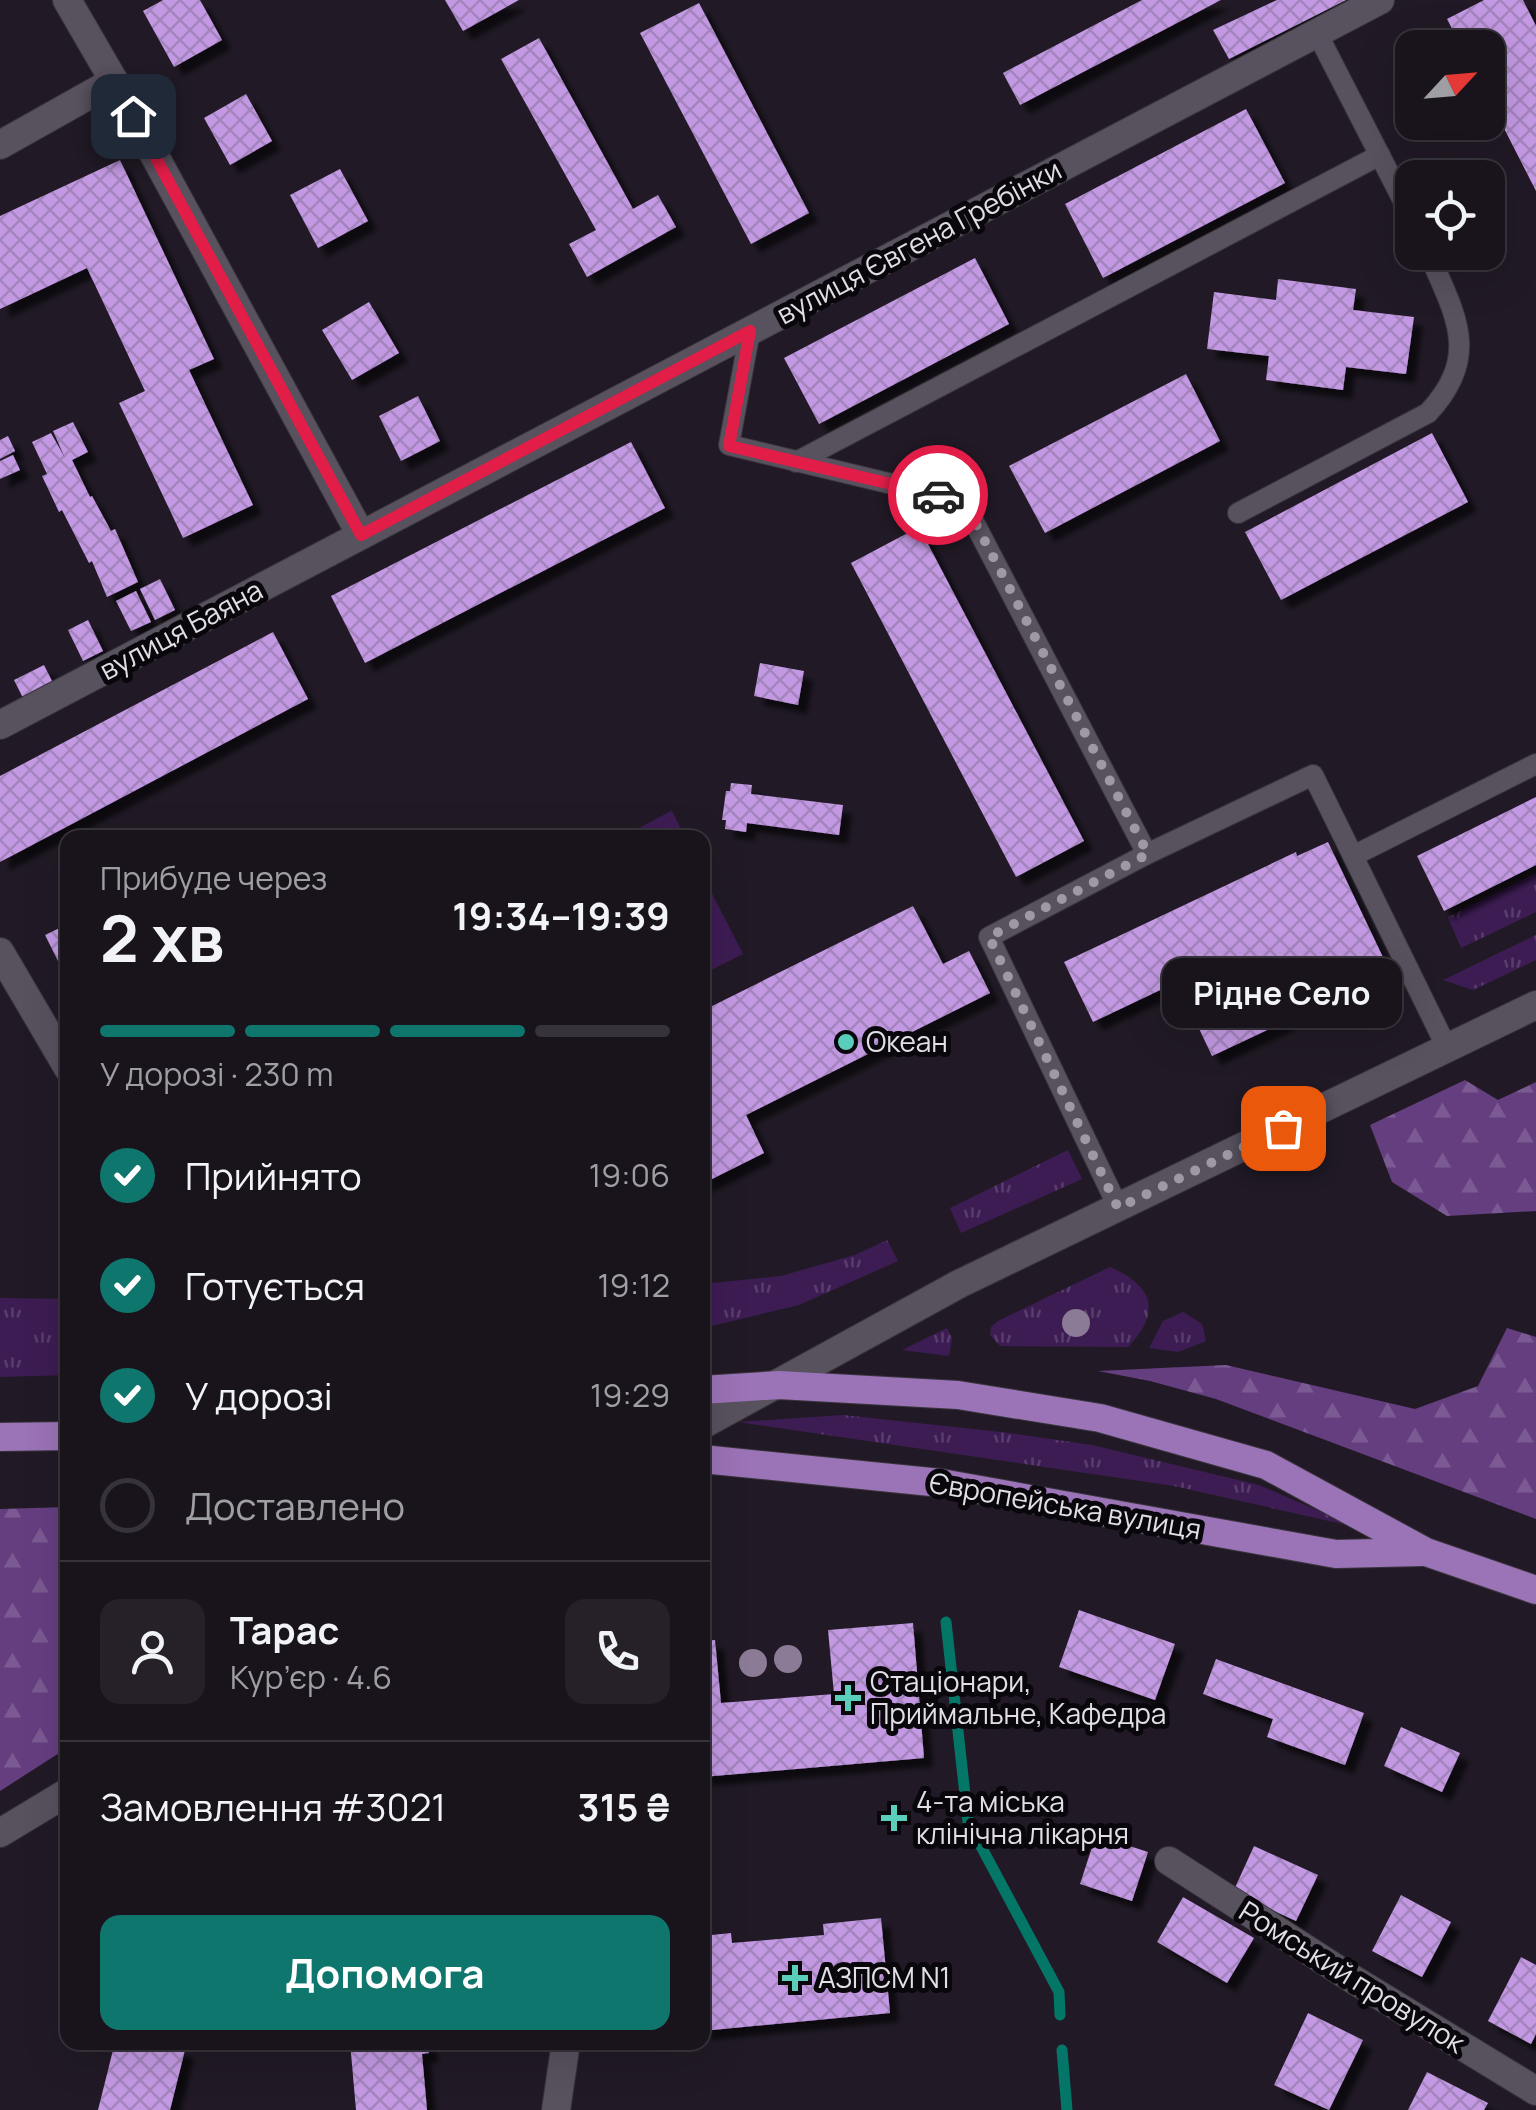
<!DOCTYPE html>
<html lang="uk">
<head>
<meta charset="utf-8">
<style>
  :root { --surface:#19141c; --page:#262129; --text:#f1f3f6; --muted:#9f9ea3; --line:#37333b; --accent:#0f766e }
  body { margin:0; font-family:Manrope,sans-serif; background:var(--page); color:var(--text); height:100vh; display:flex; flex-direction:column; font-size:38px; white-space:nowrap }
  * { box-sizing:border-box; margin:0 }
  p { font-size:32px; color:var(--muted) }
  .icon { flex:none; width:55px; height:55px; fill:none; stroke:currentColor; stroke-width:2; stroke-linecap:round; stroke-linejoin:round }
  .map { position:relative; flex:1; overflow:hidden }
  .details { position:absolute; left:60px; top:830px; width:650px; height:1220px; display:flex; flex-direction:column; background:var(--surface); border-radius:20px; box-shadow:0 10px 40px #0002,0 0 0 2px var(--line) }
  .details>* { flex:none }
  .needle { width:65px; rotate:64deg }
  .buttons { position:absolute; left:1395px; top:30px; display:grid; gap:20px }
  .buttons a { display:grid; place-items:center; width:110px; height:110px; border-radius:20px; background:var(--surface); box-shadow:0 10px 40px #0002,0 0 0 2px var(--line); font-size:50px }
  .pin { position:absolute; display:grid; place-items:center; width:85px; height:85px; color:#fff; margin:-42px; border-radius:20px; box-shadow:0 5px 15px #0006 }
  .courier { position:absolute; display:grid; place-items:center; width:100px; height:100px; margin:-50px; border:8px solid #e11d48; border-radius:50%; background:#fff; color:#222; box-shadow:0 2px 12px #0007 }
  .bubble { position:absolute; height:70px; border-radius:20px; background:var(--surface); box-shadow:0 10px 40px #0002,0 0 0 2px var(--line); font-size:32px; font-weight:700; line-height:70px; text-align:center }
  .overview em { font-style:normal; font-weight:700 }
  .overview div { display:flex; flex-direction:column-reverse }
  .overview { display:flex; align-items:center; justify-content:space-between; height:170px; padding:0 40px }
  h1 { font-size:65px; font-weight:700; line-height:75px }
  .bar { display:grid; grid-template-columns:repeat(4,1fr); gap:15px 10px; align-content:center; height:120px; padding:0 40px }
  .bar i { height:12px; border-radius:8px; background:var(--line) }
  .bar .current { background:var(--accent) }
  .bar p { grid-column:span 4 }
  .line { display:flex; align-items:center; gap:25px; padding:0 40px; border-top:2px solid var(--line) }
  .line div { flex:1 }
  .round { display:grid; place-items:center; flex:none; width:105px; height:105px; border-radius:20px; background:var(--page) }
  ol { padding:0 40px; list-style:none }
  li { display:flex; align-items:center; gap:30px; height:110px }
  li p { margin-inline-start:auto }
  li .icon { padding:10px; border-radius:50%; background:var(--accent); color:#fff; stroke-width:4 }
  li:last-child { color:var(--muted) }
  li i { width:55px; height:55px; border:5px solid var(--line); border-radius:50% }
  .action { display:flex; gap:20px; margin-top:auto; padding:20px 40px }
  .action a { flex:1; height:115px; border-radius:20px; background:var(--accent); color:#fff; font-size:40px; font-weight:700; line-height:115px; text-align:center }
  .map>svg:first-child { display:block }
</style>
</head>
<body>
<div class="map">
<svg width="1536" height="2110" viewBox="0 0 1536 2110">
  <defs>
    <pattern id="grass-tufts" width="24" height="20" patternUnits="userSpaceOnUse" patternTransform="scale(2.5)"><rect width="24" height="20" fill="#3d1c53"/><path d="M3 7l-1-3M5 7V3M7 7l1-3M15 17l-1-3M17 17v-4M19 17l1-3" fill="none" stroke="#593d6c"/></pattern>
    <pattern id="forest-firs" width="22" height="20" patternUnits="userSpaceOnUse" patternTransform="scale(2.5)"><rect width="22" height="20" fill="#653e80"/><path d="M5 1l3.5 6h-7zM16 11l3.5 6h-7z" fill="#7b5992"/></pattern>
    <pattern id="building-cross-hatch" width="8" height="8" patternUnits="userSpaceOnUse" patternTransform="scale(2.5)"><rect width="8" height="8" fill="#c399e3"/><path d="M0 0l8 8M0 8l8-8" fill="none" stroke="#a384bc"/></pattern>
    <filter id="shadow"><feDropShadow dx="9" dy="9" stdDeviation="2.5" flood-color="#0009"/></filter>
  </defs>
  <rect width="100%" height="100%" fill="#211a26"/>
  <g fill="url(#grass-tufts)">
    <path d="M1536,873V912L1461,948L1448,917Z"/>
    <path d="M1536,935V960L1473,990L1443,980Z"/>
    <path d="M1068,1150L1082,1179L961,1233L950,1208Z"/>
    <path d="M887,1240L898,1261L799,1305L703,1328V1284L781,1276L855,1255Z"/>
    <path d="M1110,1267C1153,1286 1162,1311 1128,1347L1000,1346L990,1335L991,1327L998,1321Z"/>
    <path d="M0,1298L67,1299V1375L0,1377Z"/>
    <path d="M1183,1312L1202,1324L1206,1341L1178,1352L1149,1348L1163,1321Z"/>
    <path d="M947,1328L952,1338L949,1356L902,1350Z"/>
    <path d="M843,1415L1010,1433L1092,1445L1259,1485L1356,1527L1174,1486L738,1422Z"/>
  </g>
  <g fill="url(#forest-firs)">
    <path d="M1465,1080L1498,1100L1536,1082V1211L1447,1216L1392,1182L1370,1125Z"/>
    <path d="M1507,1328L1536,1337V1519L1216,1399L1150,1381L1098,1371L1226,1365L1415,1409L1478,1386Z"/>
    <path d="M68,1507L67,1748L0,1791V1509Z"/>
  </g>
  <g fill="#3d1c53">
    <path d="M672,811L685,837H622L671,811Z"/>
    <path d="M702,874L743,954L703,974H702Z"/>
  </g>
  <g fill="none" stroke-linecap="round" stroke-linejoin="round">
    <g stroke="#047668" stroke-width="11">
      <path d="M946,1622L968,1822L1059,1992L1060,2015"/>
      <path d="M1062,2050L1067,2110"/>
    </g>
  </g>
  <g fill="url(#building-cross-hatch)" filter="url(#shadow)">
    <path d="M163,0H200L222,40L174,67L143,11Z"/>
    <path d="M445,0H519L463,31Z"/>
    <path d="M1142,0H1221L1020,105L1003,73Z"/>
    <path d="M1277,0H1346L1229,59L1213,30Z"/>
    <path d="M1484,0H1523L1536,26V191L1488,97V48H1462L1447,19Z"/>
    <path d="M699,3L809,213L751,244L640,33Z"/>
    <path d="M539,38L633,209L658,195L676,227L587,277L569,244L596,230L501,59Z"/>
    <path d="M246,94L272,141L230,165L204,118Z"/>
    <path d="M1246,109L1285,183L1103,278L1065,204Z"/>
    <path d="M120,160L214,359L189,370L253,505L183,538L119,403L145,391L87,268L0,309V216Z"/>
    <path d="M340,169L368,221L318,248L290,195Z"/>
    <path d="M975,258L1009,324L819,424L784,358Z"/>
    <path d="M1278,279L1356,289L1353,310L1414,317L1406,374L1346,367L1343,390L1266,380L1269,356L1207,349L1214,292L1276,300Z"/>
    <path d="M369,302L399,353L352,380L322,330Z"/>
    <path d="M1186,374L1220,441L1045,533L1009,466Z"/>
    <path d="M418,396L440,441L401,461L379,416Z"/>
    <path d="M73,422L88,452L72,460L90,497L92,496L111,531L115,529L138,582L107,597L92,561L89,563L62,510L59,512L42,476L47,474L32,442L51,433L65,458L53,431Z"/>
    <path d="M1432,433L1468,502L1281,600L1245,532Z"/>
    <path d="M8,436L15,451L0,459V440Z"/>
    <path d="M631,442L665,508L365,663L331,596Z"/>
    <path d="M13,455L20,470L0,479V461Z"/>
    <path d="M919,527L1084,841L1016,877L851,563Z"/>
    <path d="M160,579L175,610L155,620L140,589Z"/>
    <path d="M136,591L151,622L131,631L116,601Z"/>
    <path d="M88,620L103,651L83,661L68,630Z"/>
    <path d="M273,632L308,699L0,862V776Z"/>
    <path d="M760,663L804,671L798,705L754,696Z"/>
    <path d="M44,665L54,685L24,700L14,680Z"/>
    <path d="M731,783L752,785L751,794L843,805L839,835L747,823L746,832L725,829L726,820H722L726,791H730Z"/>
    <path d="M1536,797V865L1444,911L1417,856Z"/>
    <path d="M1328,842L1390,972L1212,1056L1177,982L1093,1022L1064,962L1296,852L1297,856Z"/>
    <path d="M913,906L943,964L969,951L990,993L746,1115L764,1153L702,1184V1011Z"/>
    <path d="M68,924V981L45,935Z"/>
    <path d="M1079,1610L1175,1644L1155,1700L1059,1667Z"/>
    <path d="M913,1623L924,1758L702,1777V1641L715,1640L721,1703L834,1694L828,1630Z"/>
    <path d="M1216,1659L1364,1713L1345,1765L1267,1737L1273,1719L1203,1694Z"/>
    <path d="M1401,1727L1460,1753L1442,1792L1384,1766Z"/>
    <path d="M1096,1835L1148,1852L1132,1901L1080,1884Z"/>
    <path d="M1254,1846L1318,1875L1296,1921L1233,1892Z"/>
    <path d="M1401,1895L1451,1922L1422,1977L1372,1951Z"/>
    <path d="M1183,1897L1254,1938L1227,1983L1157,1942Z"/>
    <path d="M881,1918L890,2013L702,2031V1936L731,1933L732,1943L824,1935L823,1924Z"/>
    <path d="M1521,1957L1536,1965V2034L1531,2044L1488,2021Z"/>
    <path d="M1308,2013L1363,2040L1329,2110L1274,2085Z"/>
    <path d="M115,2042H157L185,2050L170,2110H98Z"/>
    <path d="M350,2042H428L429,2053L422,2054L427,2110H356Z"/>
    <path d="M1427,2072L1488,2103L1484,2110H1408Z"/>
  </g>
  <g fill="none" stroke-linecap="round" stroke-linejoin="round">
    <defs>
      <g id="service">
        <path d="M1317,33L1412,218"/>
        <path d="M750,331L729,445L963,501L1147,854"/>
        <path d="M796,462L1380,155"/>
        <path d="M1238,513L1428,413C1482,355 1455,315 1428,252"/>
        <path d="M1447,1048L1353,856L1536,764"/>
        <path d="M1118,1207L989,937L1147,854L1313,775L1353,856"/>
      </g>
      <g id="minor">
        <path d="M67,0L114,81L361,535"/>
        <path d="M0,145L114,81"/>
        <path d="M0,725L1380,0"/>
        <path d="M0,952L68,1068"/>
        <path d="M1169,1861L1351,1978L1536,2091"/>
        <path d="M556,2110L566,2042"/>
      </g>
      <g id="secondary">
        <path d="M702,1425L959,1284L1536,1005"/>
        <path d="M0,1833L68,1792"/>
      </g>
      <g id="primary">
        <path d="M702,1390L779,1385L958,1395L1100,1418L1266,1465L1426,1552L1536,1590"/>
        <path d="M0,1437L68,1436"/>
        <path d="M702,1459L941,1483L1336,1554L1423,1552"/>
      </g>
    </defs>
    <use href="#service" stroke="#3a353d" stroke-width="22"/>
    <use href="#minor" stroke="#3a353d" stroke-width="30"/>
    <use href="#secondary" stroke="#3a353d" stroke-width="30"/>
    <use href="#primary" stroke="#3a353d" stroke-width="30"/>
    <use href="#service" stroke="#58515e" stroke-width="20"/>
    <use href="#minor" stroke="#58515e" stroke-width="28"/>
    <use href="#secondary" stroke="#58515e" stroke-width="28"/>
    <use href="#primary" stroke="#9b73b7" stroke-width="28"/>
  </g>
  <g fill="#8b7b96">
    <circle cx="1076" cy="1323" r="14"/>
    <circle cx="788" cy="1659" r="14"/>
    <circle cx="753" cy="1663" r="14"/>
  </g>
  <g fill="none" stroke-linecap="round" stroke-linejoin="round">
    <path stroke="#9e99a2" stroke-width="10" stroke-dasharray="0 18" d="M938,495L964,501L1148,854L989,937L1118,1208L1283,1128"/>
    <path stroke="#e11d48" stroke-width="12" d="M133,116L361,535L750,331L729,446L938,495"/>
  </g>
  <g fill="#5bcebb" stroke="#09070b" stroke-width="4">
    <circle cx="846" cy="1042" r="10"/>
    <path d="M843 1683h10v10h10v10h-10v10h-10v-10h-10v-10h10z"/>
    <path d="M889 1803h10v10h10v10h-10v10h-10v-10h-10v-10h10z"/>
    <path d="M790 1963h10v10h10v10h-10v10h-10v-10h-10v-10h10z"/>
  </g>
  <g text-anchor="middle" stroke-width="10" stroke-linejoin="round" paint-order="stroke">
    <g font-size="28" fill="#e2dee5" stroke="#09070b">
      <text transform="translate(919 242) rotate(-28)" y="10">вулиця Євгена Гребінки</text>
      <text transform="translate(181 630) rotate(-28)" y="10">вулиця Баяна</text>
      <text transform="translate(1065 1506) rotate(10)" y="10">Європейська вулиця</text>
      <text transform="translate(1352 1977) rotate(32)" y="10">Ромський провулок</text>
    </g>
    <g font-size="28" fill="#e2dee5" stroke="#09070b" text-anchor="start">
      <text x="866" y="1052">Океан</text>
      <text x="870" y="1692">Стаціонари,<tspan x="870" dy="32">Приймальне, Кафедра</tspan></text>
      <text x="916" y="1812">4-та міська<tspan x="916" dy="32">клінічна лікарня</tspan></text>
      <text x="818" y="1988">АЗПСМ N1</text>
    </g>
  </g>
</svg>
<div class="buttons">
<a><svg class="needle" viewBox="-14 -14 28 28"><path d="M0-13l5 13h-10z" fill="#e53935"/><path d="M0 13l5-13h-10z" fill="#9f9ea3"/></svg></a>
<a><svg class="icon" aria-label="locate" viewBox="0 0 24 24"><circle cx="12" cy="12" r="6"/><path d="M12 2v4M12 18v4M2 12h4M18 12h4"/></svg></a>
</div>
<div class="pin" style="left:1283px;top:1128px;background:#ea580c"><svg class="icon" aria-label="bag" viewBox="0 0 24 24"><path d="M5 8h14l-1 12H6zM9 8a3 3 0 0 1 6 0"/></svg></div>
<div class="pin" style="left:133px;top:116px;background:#1f2937"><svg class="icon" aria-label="home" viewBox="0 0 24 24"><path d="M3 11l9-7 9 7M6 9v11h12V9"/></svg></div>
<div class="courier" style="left:938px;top:495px"><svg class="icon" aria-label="car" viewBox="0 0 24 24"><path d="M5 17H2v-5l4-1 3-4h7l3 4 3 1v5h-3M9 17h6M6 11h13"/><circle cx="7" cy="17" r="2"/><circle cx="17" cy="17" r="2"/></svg></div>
<div class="bubble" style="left:1162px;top:958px;width:240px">Рідне Село</div>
<section class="details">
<div class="overview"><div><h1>2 хв</h1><p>Прибуде через</p></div><em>19:34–19:39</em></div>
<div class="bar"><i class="current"></i><i class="current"></i><i class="current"></i><i></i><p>У дорозі · 230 m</p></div>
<ol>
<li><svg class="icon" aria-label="check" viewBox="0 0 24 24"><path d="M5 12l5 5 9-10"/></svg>Прийнято<p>19:06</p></li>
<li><svg class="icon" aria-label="check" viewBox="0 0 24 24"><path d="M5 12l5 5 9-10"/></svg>Готується<p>19:12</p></li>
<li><svg class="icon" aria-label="check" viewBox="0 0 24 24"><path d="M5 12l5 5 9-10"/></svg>У дорозі<p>19:29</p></li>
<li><i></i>Доставлено</li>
</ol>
<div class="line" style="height:180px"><a class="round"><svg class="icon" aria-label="person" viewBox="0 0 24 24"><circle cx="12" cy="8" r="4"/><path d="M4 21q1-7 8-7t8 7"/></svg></a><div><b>Тарас</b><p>Кур’єр · 4.6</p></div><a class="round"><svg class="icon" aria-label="phone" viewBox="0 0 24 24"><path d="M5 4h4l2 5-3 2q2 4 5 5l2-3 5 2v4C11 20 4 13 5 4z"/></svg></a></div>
<div class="line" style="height:130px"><div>Замовлення #3021</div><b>315 ₴</b></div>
<div class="action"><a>Допомога</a></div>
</section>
</div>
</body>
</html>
